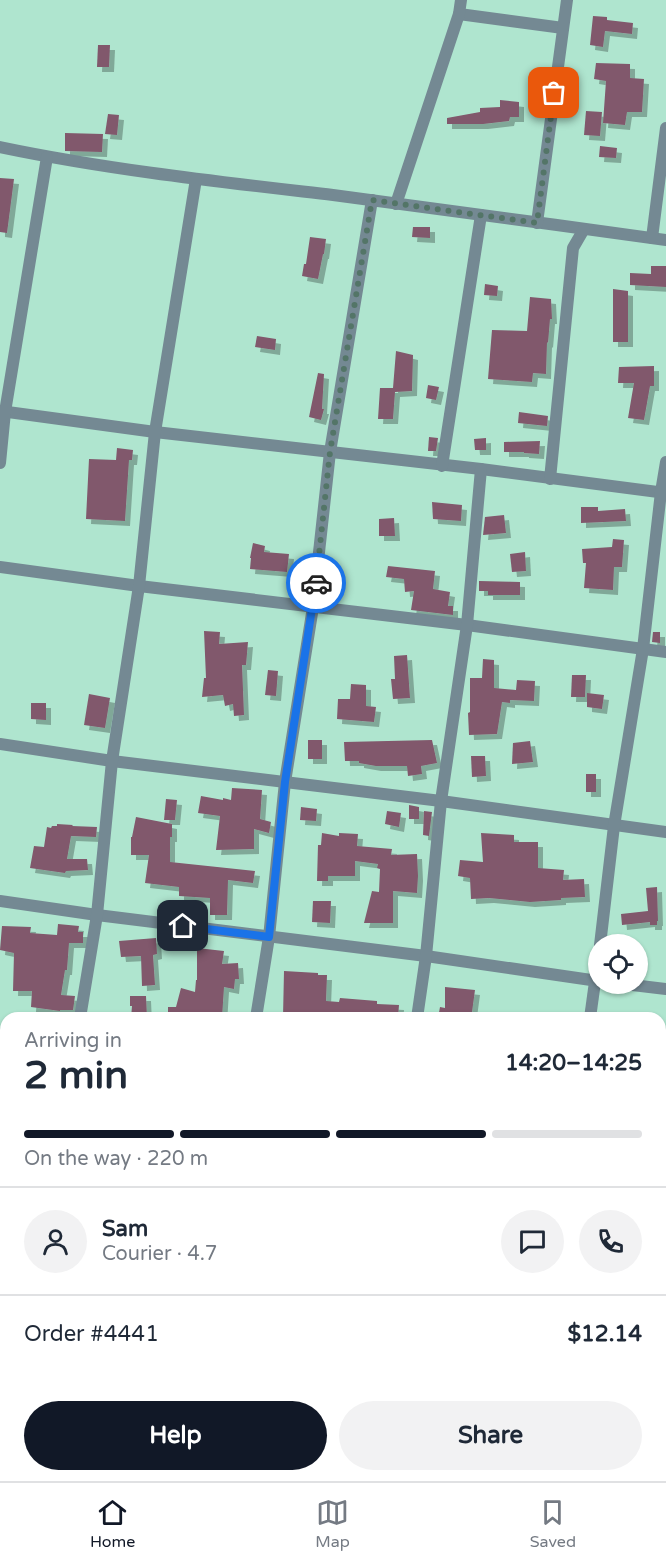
<!DOCTYPE html>
<html lang="en">
<head>
<meta charset="utf-8">
<style>
  :root { --surface:#fff; --page:#f2f2f3; --text:#1f2937; --muted:#747a83; --line:#e0e1e3; --accent:#111827 }
  body { margin:0; font-family:"Varela Round",sans-serif; background:var(--page); color:var(--text); height:100vh; display:flex; flex-direction:column; font-size:22px; white-space:nowrap }
  * { box-sizing:border-box; margin:0 }
  p { font-size:20px; color:var(--muted) }
  .icon { flex:none; width:33px; height:33px; fill:none; stroke:currentColor; stroke-width:2; stroke-linecap:round; stroke-linejoin:round }
  .map { position:relative; flex:1; overflow:hidden }
  .sheet { position:absolute; left:0px; top:1012px; width:666px; height:470px; display:flex; flex-direction:column; background:var(--surface); border-radius:18px 18px 0 0; box-shadow:0 2px 4px #0004 }
  .sheet>* { flex:none }
  .controls { position:absolute; left:588px; top:934px; display:grid; gap:12px }
  .controls a { display:grid; place-items:center; width:60px; height:60px; border-radius:50%; background:var(--surface); box-shadow:0 2px 4px #0004; font-size:30px }
  .pin { position:absolute; display:grid; place-items:center; width:51px; height:51px; color:#fff; margin:-26px; border-radius:12px; box-shadow:0 3px 9px #0006 }
  .courier { position:absolute; display:grid; place-items:center; width:60px; height:60px; margin:-30px; border:4px solid #1a73e8; border-radius:50%; background:#fff; color:#222; box-shadow:0 2px 8px #0007 }
  .overview em { font-style:normal; font-weight:800 }
  .overview div { display:flex; flex-direction:column-reverse }
  .overview { display:flex; align-items:center; justify-content:space-between; height:102px; padding:0 24px }
  h1 { font-size:39px; font-weight:800; line-height:45px }
  .bar { display:grid; grid-template-columns:repeat(4,1fr); gap:9px 6px; align-content:center; height:72px; padding:0 24px }
  .bar i { height:8px; border-radius:4px; background:var(--line) }
  .bar .active { background:var(--accent) }
  .bar p { grid-column:span 4 }
  .line { display:flex; align-items:center; gap:15px; padding:0 24px; border-top:2px solid var(--line) }
  .line div { flex:1 }
  .round { display:grid; place-items:center; flex:none; width:63px; height:63px; border-radius:32px; background:var(--page) }
  .button { display:flex; gap:12px; margin-top:auto; padding:12px 24px }
  .button a { flex:1; height:69px; border-radius:36px; background:var(--accent); color:#fff; font-size:24px; font-weight:800; line-height:69px; text-align:center }
  .button a+a { background:var(--page); color:var(--text) }
  .tab-bar { display:flex; justify-content:space-around; align-items:center; height:84px; border-top:2px solid var(--line); background:var(--surface); font-size:16px; color:var(--muted) }
  .tab-bar a { display:grid; justify-items:center; gap:3px }
  .tab-bar .active { color:var(--accent) }
  .map>svg:first-child { display:block }
</style>
</head>
<body>
<div class="map">
<svg width="666" height="1481" viewBox="0 0 666 1481">
  <defs>
    <filter id="shadow"><feDropShadow dx="5" dy="5" stdDeviation="0" flood-color="#0004"/></filter>
  </defs>
  <rect width="100%" height="100%" fill="#afe5cf"/>
  <g fill="#81586c" filter="url(#shadow)">
    <path d="M593,16L607,17V20L633,23L632,34L605,31L603,47L590,45Z"/>
    <path d="M98,45H110L109,67H97Z"/>
    <path d="M596,63L630,64V78L644,79L642,112H627L625,125L603,123L606,81L594,79Z"/>
    <path d="M500,100L519,102V117H510L509,121L483,124H447V118L480,112V108L500,107Z"/>
    <path d="M586,111L602,112L600,136L584,135Z"/>
    <path d="M108,114L119,115L117,135L105,134Z"/>
    <path d="M65,133L103,134L102,152L65,151Z"/>
    <path d="M600,146L617,148L616,158L599,157Z"/>
    <path d="M0,178L14,179L7,233L0,232Z"/>
    <path d="M413,227H430V238L412,237Z"/>
    <path d="M310,237L326,239L324,254H323L318,279L302,276L304,264H306Z"/>
    <path d="M651,266H666V287L630,285V273L651,274Z"/>
    <path d="M485,284L498,286L497,296L484,295Z"/>
    <path d="M613,289L628,291V342H613Z"/>
    <path d="M530,297L551,299L552,319H550L548,343L547,342L546,374L533,373L532,382L488,379L492,330L527,331Z"/>
    <path d="M257,336L276,339L275,350L255,347Z"/>
    <path d="M396,351L413,355L412,391L395,392L393,419H378L380,388H393Z"/>
    <path d="M654,366V386H650L644,420L628,418L634,383H618L619,367Z"/>
    <path d="M318,373L324,374L322,409H324L321,420L309,417Z"/>
    <path d="M428,385L439,387L436,400L426,398Z"/>
    <path d="M519,412L548,416L547,426L518,423Z"/>
    <path d="M429,437L438,438L436,451H428Z"/>
    <path d="M486,438V450H475L474,439Z"/>
    <path d="M540,441L539,454L524,453V452H504V442Z"/>
    <path d="M117,448L133,450L132,460H129L125,521L86,519L89,459L116,460Z"/>
    <path d="M432,502L462,505L461,521L433,519Z"/>
    <path d="M581,507H598V511L625,509L626,521L581,523Z"/>
    <path d="M504,515L506,533L483,535L485,517Z"/>
    <path d="M394,518L395,536H379V519Z"/>
    <path d="M613,539L624,540L622,567H614L613,590L584,588L586,563H583L582,549L612,547Z"/>
    <path d="M253,543L265,546L264,552L289,554L287,572L250,569L251,558H250Z"/>
    <path d="M525,552L526,571L512,572L510,554Z"/>
    <path d="M388,566L435,571L433,589L450,592L448,606H453V615L411,610L414,591L405,592L404,579L386,577Z"/>
    <path d="M479,581L520,582V595H488V591H479Z"/>
    <path d="M204,631L220,632L219,644L248,642L246,665H242L244,715L234,716L233,704L225,706L223,695L202,697L204,678H206Z"/>
    <path d="M653,632H660V643L652,642Z"/>
    <path d="M407,655L410,698L393,699L391,679H395L394,656Z"/>
    <path d="M483,659L494,660V688L516,690L517,680L535,681L534,701L510,700V703L502,702L497,734L469,735L468,713L470,712V678H482Z"/>
    <path d="M268,670L278,671L276,696L265,695Z"/>
    <path d="M572,675H586L585,697H571Z"/>
    <path d="M351,684L366,685V706L376,707L374,722L337,719L338,699H350Z"/>
    <path d="M587,693L604,695L602,709L587,707Z"/>
    <path d="M89,694L110,698L105,728L84,725Z"/>
    <path d="M31,703H46V720L31,719Z"/>
    <rect x="308" y="740" width="14" height="19"/>
    <path d="M432,740L437,763L421,766L422,774L408,776L407,766H376L359,763V761H345L344,742Z"/>
    <path d="M530,741L533,762L512,764L513,743Z"/>
    <path d="M471,756H485L486,776L472,777Z"/>
    <rect x="586" y="774" width="10" height="18"/>
    <path d="M232,788L262,790L260,819L271,822L269,833L254,829V849L216,850L220,816L198,813L201,796L223,800V798L231,800Z"/>
    <path d="M166,799L177,800L175,820H164Z"/>
    <path d="M409,805L419,807V819H409Z"/>
    <path d="M301,807L317,809L316,821L300,820Z"/>
    <path d="M387,811L401,813L399,827L385,824Z"/>
    <path d="M424,811L432,812L429,836L423,835Z"/>
    <path d="M136,817L172,824V837H170V862L255,871L253,883L228,880L227,915H210V898L179,896V887L145,883L149,855H131V837H132Z"/>
    <path d="M57,824L73,825L72,826L97,827L96,837L71,836L67,859H87L88,870L66,871L65,873L30,868L34,846L44,847L47,827L51,828L52,826H57Z"/>
    <path d="M322,833L339,836V833L358,834L357,846L392,849L391,855L417,854L418,876L417,893L393,891V923H364L372,891L379,892L380,869L377,868L378,864L355,861V876H328V881H317L318,845H321Z"/>
    <path d="M481,833L514,835V842H538V868L564,870L563,880L584,879L585,897L561,898V900L530,902L489,898L471,899L470,878L458,876L460,860L483,862Z"/>
    <path d="M657,887L658,921H657V925H650V922L622,925L621,914L648,911L646,888Z"/>
    <path d="M313,901H331L330,923L312,922Z"/>
    <path d="M58,924L79,926L78,932H83V943H69L67,970H65L61,995L75,996L73,1010H60V1011L31,1007L32,991H13L14,953L0,950L2,926L31,927L30,933L57,935Z"/>
    <path d="M156,938L157,954L153,955L155,985L142,986L141,956L121,957L119,941Z"/>
    <path d="M197,948L224,951L222,964L238,963L239,979H235L234,989L224,987L222,1018H168V1007H176L181,988L195,992L196,980H197Z"/>
    <path d="M284,971L318,973V975H327L326,1001L339,1002L340,998L377,1001V1004L399,1005L398,1017L377,1016V1018H343V1014L321,1013V1018L283,1017Z"/>
    <path d="M445,987L475,990L472,1012L474,1013L473,1018H438L440,1007L445,1008Z"/>
    <path d="M130,996H146L147,1018H131L132,1006H130Z"/>
  </g>
  <g fill="none" stroke-linecap="round" stroke-linejoin="round">
    <g stroke="#748993" stroke-width="12">
      <path d="M459,14L563,28"/>
      <path d="M0,147C110,170 222,182 333,195C444,209 555,225 666,240"/>
      <path d="M396,204L459,14L461,0"/>
      <path d="M537,223L567,0"/>
      <path d="M652,238L666,128"/>
      <path d="M0,411L155,432L481,469L666,493"/>
      <path d="M0,463L5,412L47,157"/>
      <path d="M442,466L481,215"/>
      <path d="M550,479L573,248L584,229"/>
      <path d="M0,567L139,586L467,625L666,652"/>
      <path d="M0,744L112,761L441,801L666,832"/>
      <path d="M0,901L97,915L426,956L598,981"/>
      <path d="M600,945L614,826L643,649L661,492L666,462"/>
      <path d="M624,984L666,989"/>
      <path d="M80,1018L97,915L112,761L139,586L155,432L196,179"/>
      <path d="M256,1018L269,937L285,782L313,607L330,452L372,200"/>
      <path d="M417,1018L426,956L441,801L467,625L481,469"/>
      <path d="M590,1018L598,960"/>
      <path d="M0,1079L6,1080"/>
      <path d="M660,1165L666,1166"/>
      <path d="M0,1245L6,1246"/>
      <path d="M660,1330L666,1331"/>
      <path d="M0,1403L6,1404"/>
      <path d="M557,1476L599,1481"/>
      <path d="M19,1481V1476"/>
      <path d="M191,1481V1476"/>
      <path d="M358,1481L359,1476"/>
      <path d="M521,1481L522,1476"/>
    </g>
  </g>
  <g fill="none" stroke-linecap="round" stroke-linejoin="round">
    <path stroke="#537567" stroke-width="6" stroke-dasharray="0 10.8" d="M316,583L330,452L372,200L537,223L554,93"/>
    <path stroke="#1a73e8" stroke-width="8" d="M183,926L269,937L285,782L316,583"/>
  </g>
</svg>
<div class="controls">
<a><svg class="icon" aria-label="locate" viewBox="0 0 24 24"><circle cx="12" cy="12" r="6"/><path d="M12 2v4M12 18v4M2 12h4M18 12h4"/></svg></a>
</div>
<div class="pin" style="left:554px;top:93px;background:#ea580c"><svg class="icon" aria-label="bag" viewBox="0 0 24 24"><path d="M5 8h14l-1 12H6zM9 8a3 3 0 0 1 6 0"/></svg></div>
<div class="pin" style="left:183px;top:926px;background:#1f2937"><svg class="icon" aria-label="home" viewBox="0 0 24 24"><path d="M3 11l9-7 9 7M6 9v11h12V9"/></svg></div>
<div class="courier" style="left:316px;top:583px"><svg class="icon" aria-label="car" viewBox="0 0 24 24"><path d="M5 17H2v-5l4-1 3-4h7l3 4 3 1v5h-3M9 17h6M6 11h13"/><circle cx="7" cy="17" r="2"/><circle cx="17" cy="17" r="2"/></svg></div>
<section class="sheet">
<div class="overview"><div><h1>2 min</h1><p>Arriving in</p></div><em>14:20–14:25</em></div>
<div class="bar"><i class="active"></i><i class="active"></i><i class="active"></i><i></i><p>On the way · 220 m</p></div>
<div class="line" style="height:108px"><a class="round"><svg class="icon" aria-label="person" viewBox="0 0 24 24"><circle cx="12" cy="8" r="4"/><path d="M4 21q1-7 8-7t8 7"/></svg></a><div><b>Sam</b><p>Courier · 4.7</p></div><a class="round"><svg class="icon" aria-label="chat" viewBox="0 0 24 24"><path d="M4 5h16v11H9l-5 4z"/></svg></a><a class="round"><svg class="icon" aria-label="phone" viewBox="0 0 24 24"><path d="M5 4h4l2 5-3 2q2 4 5 5l2-3 5 2v4C11 20 4 13 5 4z"/></svg></a></div>
<div class="line" style="height:78px"><div>Order #4441</div><b>$12.14</b></div>
<div class="button"><a>Help</a><a>Share</a></div>
</section>
</div>
<nav class="tab-bar">
<a class="active"><svg class="icon" aria-label="home" viewBox="0 0 24 24"><path d="M3 11l9-7 9 7M6 9v11h12V9"/></svg>Home</a>
<a><svg class="icon" aria-label="map" viewBox="0 0 24 24"><path d="M3 6l6-2 6 2 6-2v14l-6 2-6-2-6 2zM9 4v14M15 6v14"/></svg>Map</a>
<a><svg class="icon" aria-label="saved" viewBox="0 0 24 24"><path d="M7 4h10v16l-5-4-5 4z"/></svg>Saved</a>
</nav>
</body>
</html>
